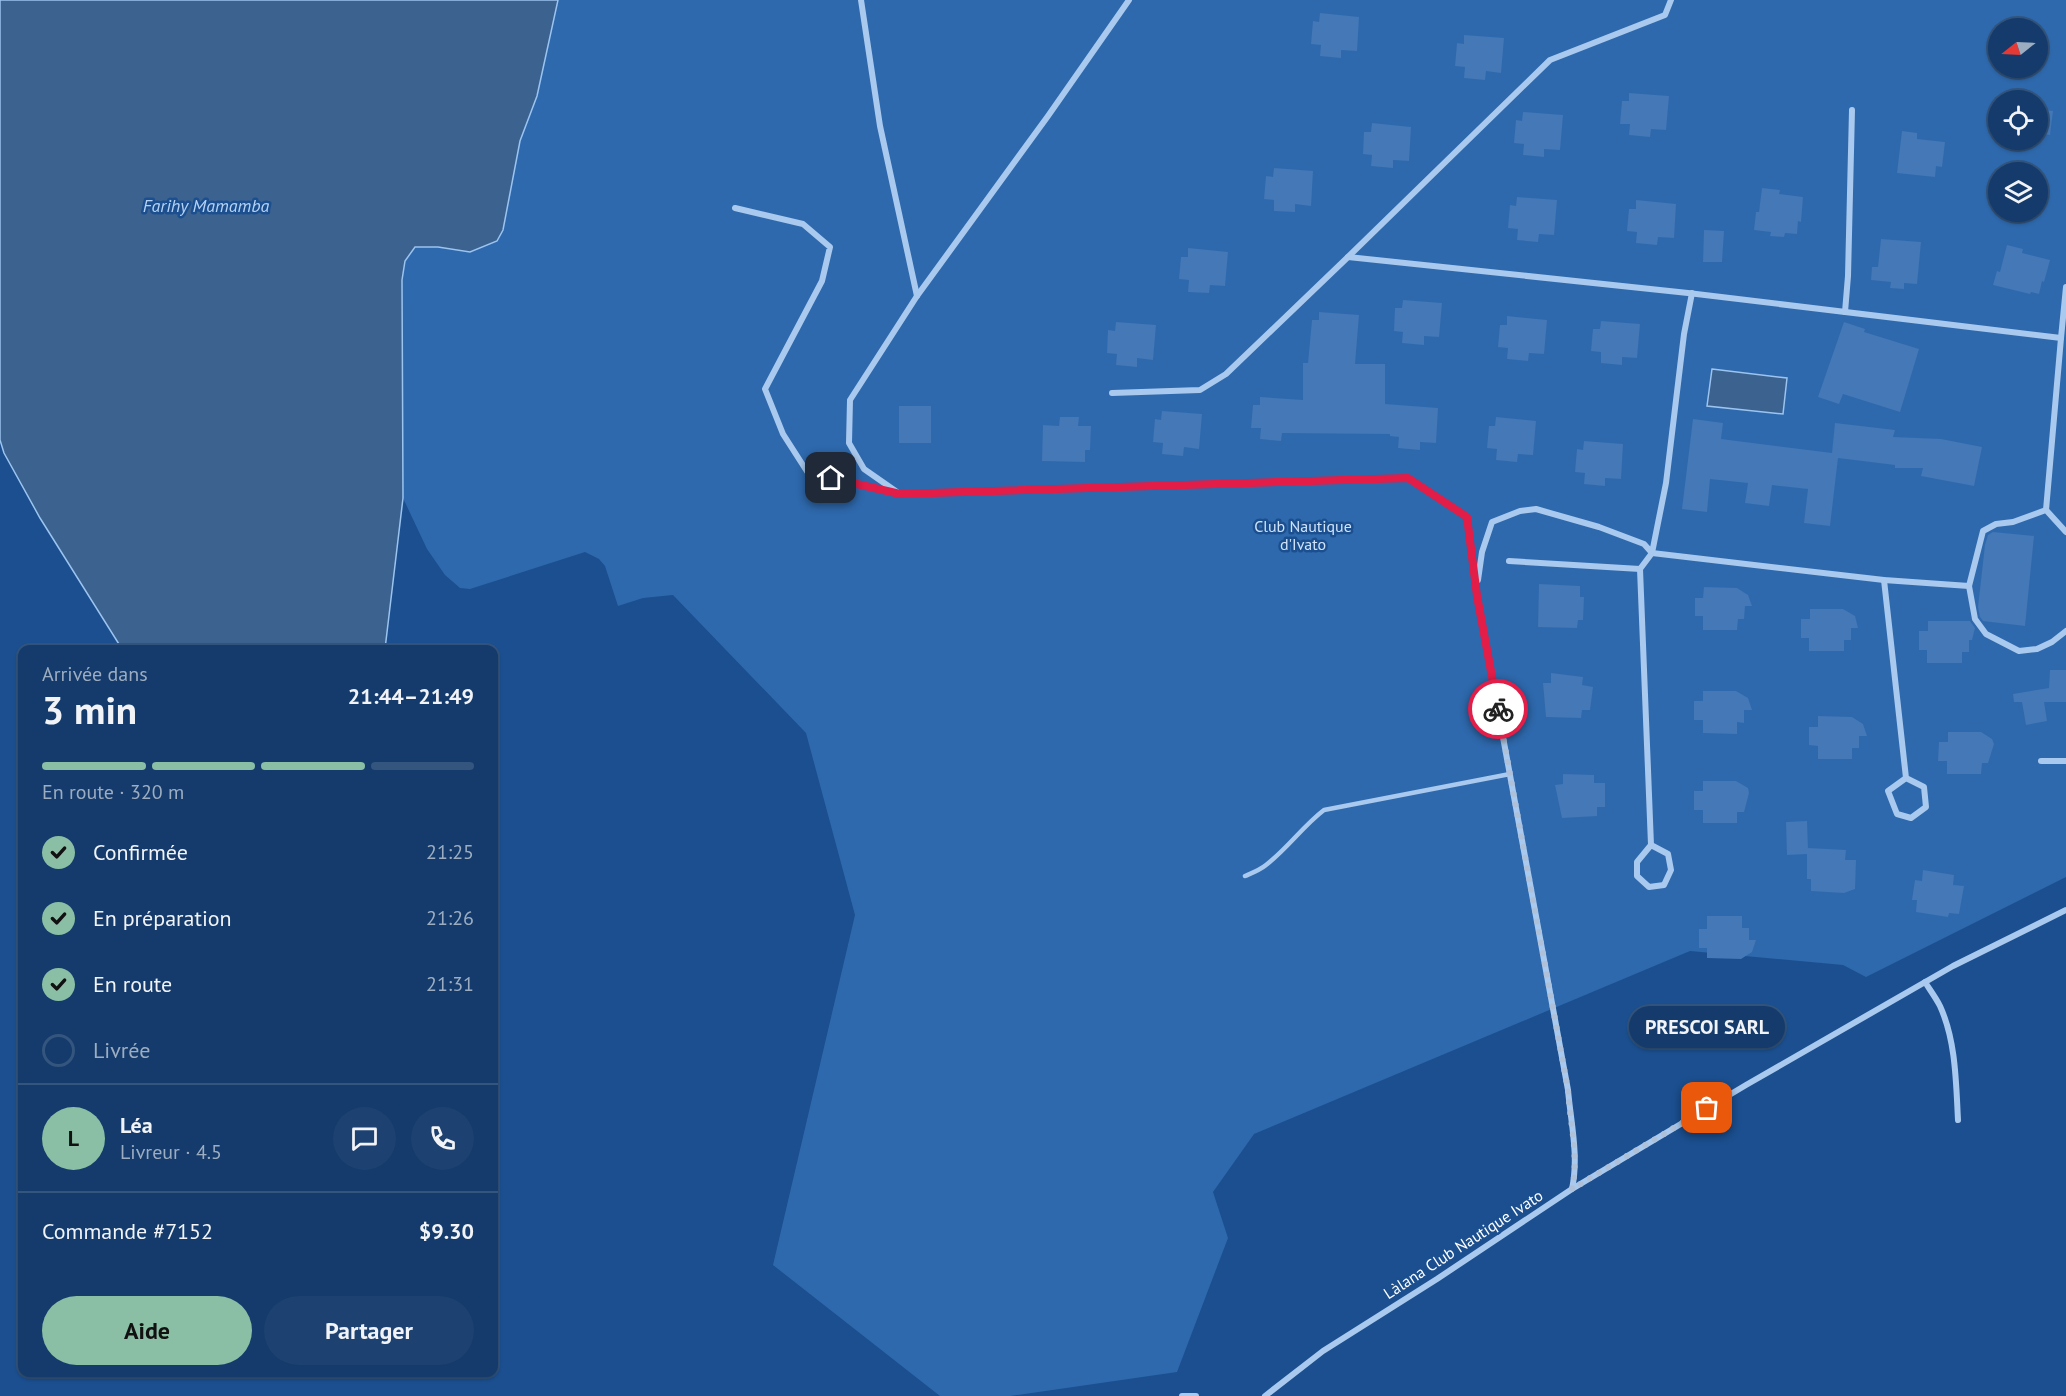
<!DOCTYPE html>
<html lang="fr">
<head>
<meta charset="utf-8">
<style>
  :root { --surface:#143b6b; --page:#1d4271; --text:#f1f3f6; --muted:#9dadc1; --line:#33557e; --accent:#8abfa5 }
  body { margin:0; font-family:"PT Sans",sans-serif; background:var(--page); color:var(--text); height:100vh; display:flex; flex-direction:column; font-size:22px; white-space:nowrap }
  * { box-sizing:border-box; margin:0 }
  p { font-size:20px; color:var(--muted) }
  .icon { flex:none; width:33px; height:33px; fill:none; stroke:currentColor; stroke-width:2; stroke-linecap:round; stroke-linejoin:round }
  .map { position:relative; flex:1; overflow:hidden }
  .side { position:absolute; left:18px; top:645px; width:480px; height:732px; display:flex; flex-direction:column; background:var(--surface); border-radius:12px; box-shadow:0 2px 4px #0004,0 0 0 2px var(--line) }
  .side>* { flex:none }
  .needle { width:39px; rotate:252deg }
  .controls { position:absolute; left:1988px; top:18px; display:grid; gap:12px }
  .controls a { display:grid; place-items:center; width:60px; height:60px; border-radius:50%; background:var(--surface); box-shadow:0 2px 4px #0004,0 0 0 2px var(--line); font-size:30px }
  .pin { position:absolute; display:grid; place-items:center; width:51px; height:51px; color:#fff; margin:-26px; border-radius:12px; box-shadow:0 3px 9px #0006 }
  .courier { position:absolute; display:grid; place-items:center; width:60px; height:60px; margin:-30px; border:4px solid #e11d48; border-radius:50%; background:#fff; color:#222; box-shadow:0 2px 8px #0007 }
  .bubble { position:absolute; height:42px; border-radius:21px; background:var(--surface); box-shadow:0 2px 4px #0004,0 0 0 2px var(--line); font-size:20px; font-weight:800; line-height:42px; text-align:center }
  .overview em { font-style:normal; font-weight:800 }
  .overview div { display:flex; flex-direction:column-reverse }
  .overview { display:flex; align-items:center; justify-content:space-between; height:102px; padding:0 24px }
  h1 { font-size:39px; font-weight:800; line-height:45px }
  .bar { display:grid; grid-template-columns:repeat(4,1fr); gap:9px 6px; align-content:center; height:72px; padding:0 24px }
  .bar i { height:8px; border-radius:4px; background:var(--line) }
  .bar .active { background:var(--accent) }
  .bar p { grid-column:span 4 }
  .line { display:flex; align-items:center; gap:15px; padding:0 24px; border-top:2px solid var(--line) }
  .line div { flex:1 }
  .round { display:grid; place-items:center; flex:none; width:63px; height:63px; border-radius:32px; background:var(--page) }
  ol { padding:0 24px; list-style:none }
  li { display:flex; align-items:center; gap:18px; height:66px }
  li p { margin-inline-start:auto }
  li .icon { padding:6px; border-radius:50%; background:var(--accent); color:#111; stroke-width:4 }
  li:last-child { color:var(--muted) }
  li i { width:33px; height:33px; border:3px solid var(--line); border-radius:50% }
  .primary-button { display:flex; gap:12px; margin-top:auto; padding:12px 24px }
  .primary-button a { flex:1; height:69px; border-radius:36px; background:var(--accent); color:#111; font-size:24px; font-weight:800; line-height:69px; text-align:center }
  .primary-button a+a { background:var(--page); color:var(--text) }
  .map>svg:first-child { display:block }
</style>
</head>
<body>
<div class="map">
<svg width="2066" height="1396" viewBox="0 0 2066 1396">
  <rect width="100%" height="100%" fill="#1b4f8f"/>
  <path fill="#2e69ad" fill-rule="evenodd" d="M558,0H2066V877L1866,977L1843,965L1690,951L1254,1134L1213,1192L1228,1238L1177,1372L1010,1396H940L773,1265L855,915L806,733L673,595L643,598L618,606L605,566L599,559L585,552L470,589L460,588L445,575L427,549L403,498L402,280L405,261L415,247H438L470,252L497,241L503,230L520,141L537,96ZM1998,28H2037V68H1998ZM1998,100H2037V140H1998ZM1998,172H2037V212H1998Z"/>
  <g fill="#3c6290" stroke="#9cc4f0" stroke-width="1.5">
    <path d="M0,0H558L537,96L520,141L503,230L497,241L470,252L438,247H415L405,261L402,280L403,498L385,649H122L40,518L4,453L0,440Z"/>
    <path d="M1712,369L1787,378L1783,414L1707,406Z"/>
  </g>
  <g fill="#4478b7">
    <path d="M1320,13L1359,17L1357,51L1341,50V58L1320,56L1321,45L1311,44L1313,21L1319,22Z"/>
    <path d="M1464,35L1504,38L1501,73L1486,71L1485,80L1464,78L1465,67L1455,66L1457,43L1464,44Z"/>
    <path d="M1629,93L1669,96L1666,130L1651,129L1650,137L1629,135L1630,124H1620L1622,101H1629Z"/>
    <path d="M2037,109L2053,111L2050,135L2037,133Z"/>
    <path d="M1523,112L1563,115L1560,150L1544,149V157L1523,155L1524,144L1514,143L1516,120L1522,121Z"/>
    <path d="M1372,123L1411,127L1409,161L1393,160V168L1371,166L1372,155L1363,154L1364,132H1371Z"/>
    <path d="M1902,131L1917,133V139L1945,142L1942,167L1936,166L1935,177L1897,173Z"/>
    <path d="M1274,168L1313,171L1311,206L1295,204V212L1274,211V200L1264,199L1266,176L1273,177Z"/>
    <path d="M1762,188L1780,190L1779,194L1803,197L1801,222L1798,221L1797,234L1785,233L1784,237L1770,236L1771,232L1754,230L1756,212H1759Z"/>
    <path d="M1517,197L1557,200L1554,235L1539,234L1538,242L1517,240L1518,229L1508,228L1510,205L1516,206Z"/>
    <path d="M1636,200L1676,204L1674,238L1658,237L1657,245L1636,243L1637,232L1627,231L1629,209H1636Z"/>
    <path d="M1704,230L1724,231L1722,262H1703Z"/>
    <path d="M1881,239L1921,242L1917,284L1904,283V289L1890,288L1891,282L1871,280L1872,267H1878Z"/>
    <path d="M2007,245L2023,249L2022,253L2050,260L2044,282L2042,281L2039,294L2031,292L2030,294L1993,285L1997,271L2000,272Z"/>
    <path d="M1188,248L1228,252L1225,286L1210,285L1209,293L1188,292L1189,280L1179,279L1181,257H1188Z"/>
    <path d="M1403,300L1442,303L1439,337L1424,336V345L1402,343L1403,332L1394,331L1395,308H1402Z"/>
    <path d="M1319,312L1359,315L1355,364H1385V404L1438,408L1436,443L1420,442V450L1398,448L1399,437L1390,436V434L1282,433L1281,441L1260,439L1261,428H1251L1253,405H1260V397L1303,400V363H1308L1312,320H1319Z"/>
    <path d="M1507,316L1547,320L1544,354L1529,353L1528,361L1507,359L1508,348L1498,347L1500,325H1507Z"/>
    <path d="M1601,321L1640,324L1637,358L1622,357V365L1601,363V352L1591,351L1593,329H1600Z"/>
    <path d="M1116,322L1156,325L1153,360L1137,358V367L1116,365L1117,354L1107,353L1108,330L1115,331Z"/>
    <path d="M1844,322L1865,329L1864,332L1919,349L1900,412L1843,394L1839,404L1818,397Z"/>
    <rect x="899" y="406" width="32" height="37"/>
    <path d="M1162,411L1202,414L1199,449L1184,447L1183,456L1162,454L1163,443L1153,442L1155,419L1161,420Z"/>
    <path d="M1060,417H1079L1078,426H1091L1090,450H1085V462L1042,461L1043,425L1059,426Z"/>
    <path d="M1496,417L1536,421L1533,455L1518,454L1517,462L1496,460L1497,449L1487,448L1489,426H1495Z"/>
    <path d="M1693,419L1723,423L1721,439L1832,453L1835,423L1895,430L1893,437L1941,439L1982,447L1974,486L1921,476L1923,468H1895V465L1838,458L1830,526L1804,523L1808,489L1772,485L1769,506L1745,503L1748,483L1710,479L1707,512L1682,509Z"/>
    <path d="M1584,441L1623,444L1621,479L1605,478V486L1584,484L1585,473L1575,472L1577,449L1583,450Z"/>
    <path d="M1993,532L2034,536L2025,626L1983,621L1980,617L1978,607L1985,545L1988,535Z"/>
    <path d="M1539,584L1580,586V597H1584L1583,620H1578L1577,628L1538,627Z"/>
    <path d="M1704,587L1737,588L1748,595L1752,606H1745L1744,619H1738L1737,630H1703V616H1695V598H1703Z"/>
    <path d="M1810,609H1843L1855,616L1858,628H1851V640H1844V651H1809V638H1801V619H1810Z"/>
    <path d="M1928,621H1970L1975,628L1972,640H1969V652H1962V663H1927V650H1919V631H1928Z"/>
    <path d="M2050,670H2066V702H2044L2047,721L2026,725L2022,702H2014L2013,694L2049,688Z"/>
    <path d="M1551,673L1583,677L1582,685L1593,687L1590,710H1582L1581,718L1546,717L1543,683H1551Z"/>
    <path d="M1703,691H1736L1748,698L1752,710H1744V723L1737,722V734L1703,733V720H1694V701H1703Z"/>
    <path d="M1818,716L1852,717L1863,724L1867,736H1859V748H1852V759H1818V746L1809,745V727H1818Z"/>
    <path d="M1948,732H1981L1992,739L1994,744L1988,763H1982L1981,774H1947V761H1938L1939,742H1948Z"/>
    <path d="M1563,774L1594,775V783H1605V807H1597V816L1562,818L1555,785L1563,784Z"/>
    <path d="M1703,781H1736L1748,788L1749,793L1744,812H1737V823H1703V810H1694V791H1703Z"/>
    <path d="M1807,821L1808,850V848L1846,850L1845,860H1856L1855,889L1844,893L1811,891V879H1807V854L1787,855L1786,822Z"/>
    <path d="M1923,870L1954,875L1953,885L1964,886L1959,914L1949,913L1948,917L1916,912L1917,900H1912L1915,880L1922,881Z"/>
    <path d="M1707,916H1742V928H1749V940H1756L1752,952L1741,959L1707,958V948H1699V929H1707Z"/>
  </g>
  <g fill="none" stroke-linecap="round" stroke-linejoin="round">
    <path stroke="#a9c9ee" stroke-width="4.5" d="M1245,876C1252,873 1260,870 1266,865C1287,849 1303,826 1324,810L1510,774"/>
    <g stroke="#a9c9ee" stroke-width="6">
      <path d="M861,0L880,126L917,296"/>
      <path d="M735,208L803,224L830,247L822,281L765,389L783,434L808,473L900,494L1408,478L1467,517L1477,596L1568,1090C1571,1124 1579,1156 1572,1189L1437,1279L1323,1351L1265,1396"/>
      <path d="M1348,257L1550,60L1665,15L1671,0"/>
      <path d="M1845,312L1848,276L1852,110"/>
      <path d="M2061,338L2066,287"/>
      <path d="M1112,393L1200,390L1226,374L1348,257L1688,293L2061,338L2046,510"/>
      <path d="M897,492L864,469L849,443L850,400L917,296L1048,116L1129,0"/>
      <path d="M2066,532L2046,510L2013,522L1996,524L1983,531L1969,586L1975,619L1986,634L2019,651L2037,649L2052,642L2066,631"/>
      <path d="M1509,561L1640,569L1652,553L1884,580L1969,586"/>
      <path d="M1640,569L1651,845L1637,862V876L1649,887L1664,885L1671,870L1668,854L1651,845"/>
      <path d="M1478,580L1482,552L1492,522L1520,511L1536,509L1599,527L1644,544L1652,553L1666,483L1684,334L1692,293"/>
      <path d="M1884,580L1906,778L1888,791L1897,814L1911,818L1926,807L1924,787L1906,778"/>
      <path d="M2041,761H2066"/>
      <path d="M1925,982C1930,990 1936,998 1940,1006C1956,1041 1956,1083 1958,1120"/>
      <path d="M1572,1189L1746,1085L1953,966L2066,910"/>
      <path d="M1182,1396H1196"/>
    </g>
  </g>
  <g fill="none" stroke-linecap="round" stroke-linejoin="round">
    <path stroke="#afc1d8" stroke-width="6" stroke-dasharray="0 10.8" d="M1498,709L1568,1090C1570,1124 1579,1156 1572,1189L1707,1108"/>
    <path stroke="#e11d48" stroke-width="8" d="M831,478L900,494L1408,478L1467,517L1477,596L1498,709"/>
  </g>
  <g text-anchor="middle" stroke-width="5" stroke-linejoin="round" paint-order="stroke">
    <g font-size="16" fill="#cfe3fa" stroke="#1b4f8f">
      <text x="1303" y="532">Club Nautique<tspan x="1303" dy="18">d'Ivato</tspan></text>
    </g>
    <g font-size="16" fill="#fff" stroke="#1b4f8f">
      <text transform="translate(1463 1244) rotate(-33)" y="6">Làlana Club Nautique Ivato</text>
    </g>
    <g font-size="18" font-style="italic" fill="#b5d3f5" stroke="#1b4f8f">
      <text x="206" y="212">Farihy Mamamba</text>
    </g>
  </g>
</svg>
<div class="controls">
<a><svg class="needle" viewBox="-14 -14 28 28"><path d="M0-13l5 13h-10z" fill="#e53935"/><path d="M0 13l5-13h-10z" fill="#9dadc1"/></svg></a>
<a><svg class="icon" aria-label="locate" viewBox="0 0 24 24"><circle cx="12" cy="12" r="6"/><path d="M12 2v4M12 18v4M2 12h4M18 12h4"/></svg></a>
<a><svg class="icon" aria-label="layers" viewBox="0 0 24 24"><path d="M12 4l9 5-9 5-9-5zM3 14l9 5 9-5"/></svg></a>
</div>
<div class="pin" style="left:1707px;top:1108px;background:#ea580c"><svg class="icon" aria-label="bag" viewBox="0 0 24 24"><path d="M5 8h14l-1 12H6zM9 8a3 3 0 0 1 6 0"/></svg></div>
<div class="pin" style="left:831px;top:478px;background:#1f2937"><svg class="icon" aria-label="home" viewBox="0 0 24 24"><path d="M3 11l9-7 9 7M6 9v11h12V9"/></svg></div>
<div class="courier" style="left:1498px;top:709px"><svg class="icon" aria-label="bike" viewBox="0 0 24 24"><circle cx="6" cy="16" r="4"/><circle cx="18" cy="16" r="4"/><path d="M6 16l4-8h5l3 8M10 8l3 8H6M13 5h3"/></svg></div>
<div class="bubble" style="left:1629px;top:1006px;width:156px">PRESCOI SARL</div>
<section class="side">
<div class="overview"><div><h1>3 min</h1><p>Arrivée dans</p></div><em>21:44–21:49</em></div>
<div class="bar"><i class="active"></i><i class="active"></i><i class="active"></i><i></i><p>En route · 320 m</p></div>
<ol>
<li><svg class="icon" aria-label="check" viewBox="0 0 24 24"><path d="M5 12l5 5 9-10"/></svg>Confirmée<p>21:25</p></li>
<li><svg class="icon" aria-label="check" viewBox="0 0 24 24"><path d="M5 12l5 5 9-10"/></svg>En préparation<p>21:26</p></li>
<li><svg class="icon" aria-label="check" viewBox="0 0 24 24"><path d="M5 12l5 5 9-10"/></svg>En route<p>21:31</p></li>
<li><i></i>Livrée</li>
</ol>
<div class="line" style="height:108px"><b class="round" style="background:var(--accent);color:#111">L</b><div><b>Léa</b><p>Livreur · 4.5</p></div><a class="round"><svg class="icon" aria-label="chat" viewBox="0 0 24 24"><path d="M4 5h16v11H9l-5 4z"/></svg></a><a class="round"><svg class="icon" aria-label="phone" viewBox="0 0 24 24"><path d="M5 4h4l2 5-3 2q2 4 5 5l2-3 5 2v4C11 20 4 13 5 4z"/></svg></a></div>
<div class="line" style="height:78px"><div>Commande #7152</div><b>$9.30</b></div>
<div class="primary-button"><a>Aide</a><a>Partager</a></div>
</section>
</div>
</body>
</html>
